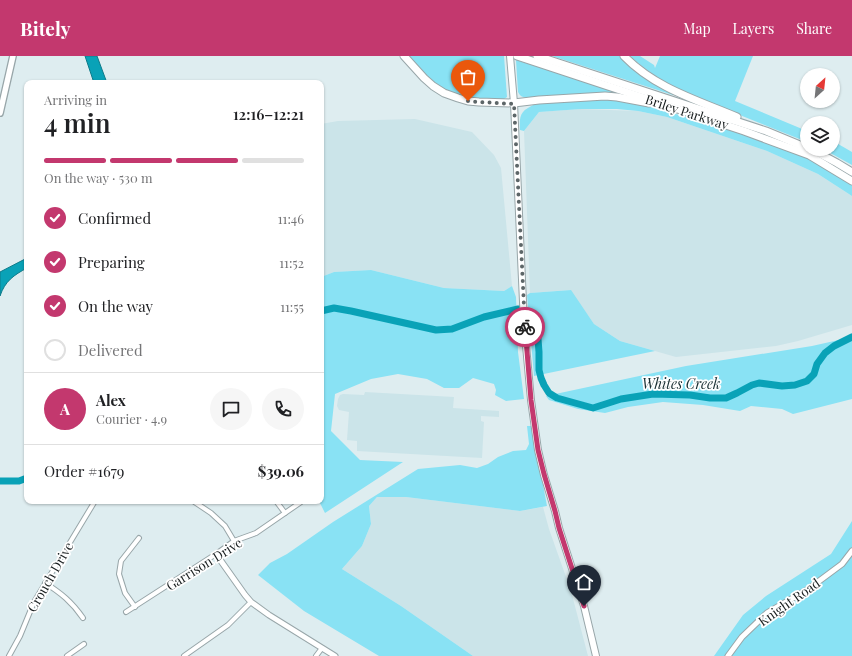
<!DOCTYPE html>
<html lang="en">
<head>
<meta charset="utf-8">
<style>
  :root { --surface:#fff; --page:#f6f6f6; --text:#202124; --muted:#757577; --line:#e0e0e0; --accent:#c3386e }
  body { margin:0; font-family:"Playfair Display",serif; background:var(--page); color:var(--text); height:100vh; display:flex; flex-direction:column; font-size:15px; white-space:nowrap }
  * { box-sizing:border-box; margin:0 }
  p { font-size:13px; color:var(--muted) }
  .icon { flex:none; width:22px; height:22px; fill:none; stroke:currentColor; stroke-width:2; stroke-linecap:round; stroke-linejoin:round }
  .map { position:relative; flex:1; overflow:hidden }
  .drawer { position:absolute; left:24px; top:24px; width:300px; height:424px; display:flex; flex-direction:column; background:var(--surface); border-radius:8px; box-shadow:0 1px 3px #0004 }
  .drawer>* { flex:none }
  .needle { width:26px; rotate:27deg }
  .fabs { position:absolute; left:800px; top:12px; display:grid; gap:8px }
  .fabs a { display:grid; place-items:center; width:40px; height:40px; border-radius:50%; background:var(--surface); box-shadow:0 1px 3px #0004; font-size:20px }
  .pin { position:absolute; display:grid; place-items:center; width:34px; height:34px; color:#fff; margin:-41px -17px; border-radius:50% 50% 50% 0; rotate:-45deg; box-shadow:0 0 4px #0007 }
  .pin .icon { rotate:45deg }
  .courier { position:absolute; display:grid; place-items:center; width:40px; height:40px; margin:-20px; border:3px solid #c3386e; border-radius:50%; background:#fff; color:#222; box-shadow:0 1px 5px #0007 }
  .headline em { font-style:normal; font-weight:600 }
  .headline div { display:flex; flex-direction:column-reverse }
  .headline { display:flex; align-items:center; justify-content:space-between; height:68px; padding:0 20px }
  h1 { font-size:26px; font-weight:600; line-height:30px }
  .bar { display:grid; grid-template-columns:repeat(4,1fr); gap:6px 4px; align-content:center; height:48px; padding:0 20px }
  .bar i { height:5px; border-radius:3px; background:var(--line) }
  .bar .current { background:var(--accent) }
  .bar p { grid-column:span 4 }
  .line { display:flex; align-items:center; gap:10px; padding:0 20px; border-top:1px solid var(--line) }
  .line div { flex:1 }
  .round { display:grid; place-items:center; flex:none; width:42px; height:42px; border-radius:21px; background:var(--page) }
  ol { padding:0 20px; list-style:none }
  li { display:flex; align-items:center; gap:12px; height:44px }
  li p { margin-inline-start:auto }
  li .icon { padding:4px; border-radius:50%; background:var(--accent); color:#fff; stroke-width:4 }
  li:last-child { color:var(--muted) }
  li i { width:22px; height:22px; border:2px solid var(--line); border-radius:50% }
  header { display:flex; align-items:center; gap:24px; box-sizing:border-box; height:56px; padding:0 20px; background:var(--accent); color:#fff }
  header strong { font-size:19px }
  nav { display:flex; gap:22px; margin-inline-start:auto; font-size:14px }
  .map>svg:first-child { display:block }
</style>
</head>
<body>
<header>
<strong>Bitely</strong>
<nav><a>Map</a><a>Layers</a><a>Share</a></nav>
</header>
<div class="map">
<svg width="852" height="600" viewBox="0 0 852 600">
  <rect width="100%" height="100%" fill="#deedf0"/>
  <g fill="#cbe4e9">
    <path d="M581,53L638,55L667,61L767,95L818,118L852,140V269L798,285L776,290L676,301L620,285L594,268L570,234L530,237L524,75L539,56Z"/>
    <path d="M415,63L472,76L494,99L501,112L512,230L504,235L444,232L371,214L334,216L321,221V68L338,65Z"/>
    <path d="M365,336L454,341L453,352L499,355V361L481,360V365L484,366L482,402L357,395V385L347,384L349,356L339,354L337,350L338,343L340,339L343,338L364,339Z"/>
    <path d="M377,441H406L520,455L543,451L549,473L571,535L588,600H473L401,550L342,513L362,490L371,468L369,450Z"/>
  </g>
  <g fill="#89e2f4">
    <path d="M407,0H504L507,41L504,43H480L469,42L460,40L442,33L434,27Z"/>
    <path d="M552,0H621L674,37L673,39Z"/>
    <path d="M630,0H640L654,9L655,12L660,0H753L735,45L807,75V86L680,35C662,25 645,14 630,0Z"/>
    <path d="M516,4L617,36V39L527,42C522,41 520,40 518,36Z"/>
    <path d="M596,44H617L638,47L738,76L808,102L852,126V140L818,118L767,95L667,61L638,55L617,53H581L539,56L524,75L520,74C519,58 521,55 535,48Z"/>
    <path d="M833,85L852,96V109L823,93H833Z"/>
    <path d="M371,214L444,232L504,235L512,230L516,241L518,296L524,343L506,345L495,339L496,334L494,328L473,322L459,332H444L427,323L398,318L371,323L335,338L331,375L360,404L403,406L325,457L319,445H321V221L334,216Z"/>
    <path d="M571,234L594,268L620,285L655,295L534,320L527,239L530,237Z"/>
    <path d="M852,281V343L793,358L782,353L751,350L740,355L703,349L663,346L628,351L605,357L578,353L549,344L546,340L686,310L812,290Z"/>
    <path d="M527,370H532L547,450L520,455L406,441H377L369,450L371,468L362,490L342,513L401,550L473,600H379L304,555L258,519L270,507L287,498L333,466L418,413L460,409L477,412L488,408L498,401L513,395L526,394L529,388Z"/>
    <path d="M852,465V600H714L743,559L766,540L831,498Z"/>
  </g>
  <g fill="#09a2b7" stroke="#0e7a89">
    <path d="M85,0H97L107,27H94Z"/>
    <path d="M27,202V212C14,219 5,225 0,240V216Z"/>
  </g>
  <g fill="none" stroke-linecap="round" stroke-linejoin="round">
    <g stroke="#09a2b7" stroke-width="7">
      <path d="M321,255L334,252L351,255L436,274L452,273L484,261L518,253L530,256L534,262L537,270L539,296V314L541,322L544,329L549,337L557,342L593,352L621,343L653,338L690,339L710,342H726L737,337L752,329L759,327L782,330L795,329L807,325L814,318L817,308L825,297L834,290L852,281"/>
      <path d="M0,425H19L27,422"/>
    </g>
    <defs>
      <g id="minor">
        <path d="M193,445L211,457L225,470L234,485"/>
        <path d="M276,445L285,457"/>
        <path d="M45,527C61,537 72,546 83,562"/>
        <path d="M135,551L125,537L119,518L121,505L139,482"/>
        <path d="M126,556L216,498L234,485L256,477L301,446"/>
        <path d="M9,600L20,580L34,546L95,445"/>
        <path d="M67,600L84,588"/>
        <path d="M184,600L228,569L251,546"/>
        <path d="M316,600L322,592"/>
      </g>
      <g id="tertiary">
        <path d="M216,498L245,539L251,546L269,559L335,600"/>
        <path d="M728,600L742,581L767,557L807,534L842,508L852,495"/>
      </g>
      <path id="secondary" d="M0,57L13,0"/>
      <path id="primary" d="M510,0L514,47L524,268L531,344L538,394L544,419L555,455L559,472L584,550L596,600"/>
      <g id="motorway">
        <path d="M404,0L424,22L433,30L444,37L458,42L468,45L479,46L514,47L539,44L605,40L617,41L649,47"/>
        <path d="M517,0L744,75L809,99L852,125"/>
        <path d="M537,0L766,75L807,92"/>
        <path d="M624,0C655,32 697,44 737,61"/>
        <path d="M811,93L837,107L852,116"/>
      </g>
    </defs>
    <use href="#minor" stroke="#98a6a9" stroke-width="6"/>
    <use href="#tertiary" stroke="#98a6a9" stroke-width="7"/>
    <use href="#secondary" stroke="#98a6a9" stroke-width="8"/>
    <use href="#primary" stroke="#98a6a9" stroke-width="8"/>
    <use href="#motorway" stroke="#98a6a9" stroke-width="9"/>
    <use href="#minor" stroke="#fff" stroke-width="4"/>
    <use href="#tertiary" stroke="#fff" stroke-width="5"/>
    <use href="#secondary" stroke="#fff" stroke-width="5.5"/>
    <use href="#primary" stroke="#fff" stroke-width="6"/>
    <use href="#motorway" stroke="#fff" stroke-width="7"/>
  </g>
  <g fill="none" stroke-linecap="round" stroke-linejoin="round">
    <path stroke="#5d6668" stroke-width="4" stroke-dasharray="0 7.2" d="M468,45L479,46L514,48L525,271"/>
    <path stroke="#c3386e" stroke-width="5" d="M525,271L531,344L538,394L544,418L555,455L559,472L584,550"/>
  </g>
  <g text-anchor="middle" stroke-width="3.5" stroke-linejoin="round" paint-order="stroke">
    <g font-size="13" fill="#181e1f" stroke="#fff">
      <text transform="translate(687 56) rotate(18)" y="5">Briley Parkway</text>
      <text transform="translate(204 508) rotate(-32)" y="5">Garrison Drive</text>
      <text transform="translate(50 521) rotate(-60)" y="5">Crouch Drive</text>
      <text transform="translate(789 546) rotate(-35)" y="5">Knight Road</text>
    </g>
    <g font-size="14" font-style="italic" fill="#182e32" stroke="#fff">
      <text x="681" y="333">Whites Creek</text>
    </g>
  </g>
</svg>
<div class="fabs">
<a><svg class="needle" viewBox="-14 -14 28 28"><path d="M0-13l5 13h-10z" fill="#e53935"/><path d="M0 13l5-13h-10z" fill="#757577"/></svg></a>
<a><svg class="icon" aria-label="layers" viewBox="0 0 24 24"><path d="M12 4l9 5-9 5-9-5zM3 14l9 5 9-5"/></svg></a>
</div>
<div class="pin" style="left:468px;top:45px;background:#ea580c"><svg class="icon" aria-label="bag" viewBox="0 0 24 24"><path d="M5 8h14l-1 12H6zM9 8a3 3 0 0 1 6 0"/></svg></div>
<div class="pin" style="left:584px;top:550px;background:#1f2937"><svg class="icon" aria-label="home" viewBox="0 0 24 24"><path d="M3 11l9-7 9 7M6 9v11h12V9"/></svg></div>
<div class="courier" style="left:525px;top:271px"><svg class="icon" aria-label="bike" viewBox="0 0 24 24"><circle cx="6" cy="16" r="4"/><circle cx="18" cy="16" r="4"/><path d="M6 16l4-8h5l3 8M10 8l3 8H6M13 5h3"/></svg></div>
<section class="drawer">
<div class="headline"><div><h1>4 min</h1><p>Arriving in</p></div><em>12:16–12:21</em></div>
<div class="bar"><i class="current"></i><i class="current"></i><i class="current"></i><i></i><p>On the way · 530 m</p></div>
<ol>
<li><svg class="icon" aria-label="check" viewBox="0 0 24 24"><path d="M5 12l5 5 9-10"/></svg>Confirmed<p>11:46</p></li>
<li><svg class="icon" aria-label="check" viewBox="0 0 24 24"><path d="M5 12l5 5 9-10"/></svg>Preparing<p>11:52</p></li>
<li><svg class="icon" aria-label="check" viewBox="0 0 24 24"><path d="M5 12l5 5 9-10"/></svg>On the way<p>11:55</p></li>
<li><i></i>Delivered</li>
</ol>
<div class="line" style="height:72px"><b class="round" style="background:var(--accent);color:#fff">A</b><div><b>Alex</b><p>Courier · 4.9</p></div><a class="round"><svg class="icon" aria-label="chat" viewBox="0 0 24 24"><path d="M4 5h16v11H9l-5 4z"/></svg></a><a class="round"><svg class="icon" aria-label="phone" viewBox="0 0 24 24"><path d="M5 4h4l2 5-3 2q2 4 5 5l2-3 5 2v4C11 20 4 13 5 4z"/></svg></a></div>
<div class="line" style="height:52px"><div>Order #1679</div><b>$39.06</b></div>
</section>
</div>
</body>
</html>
